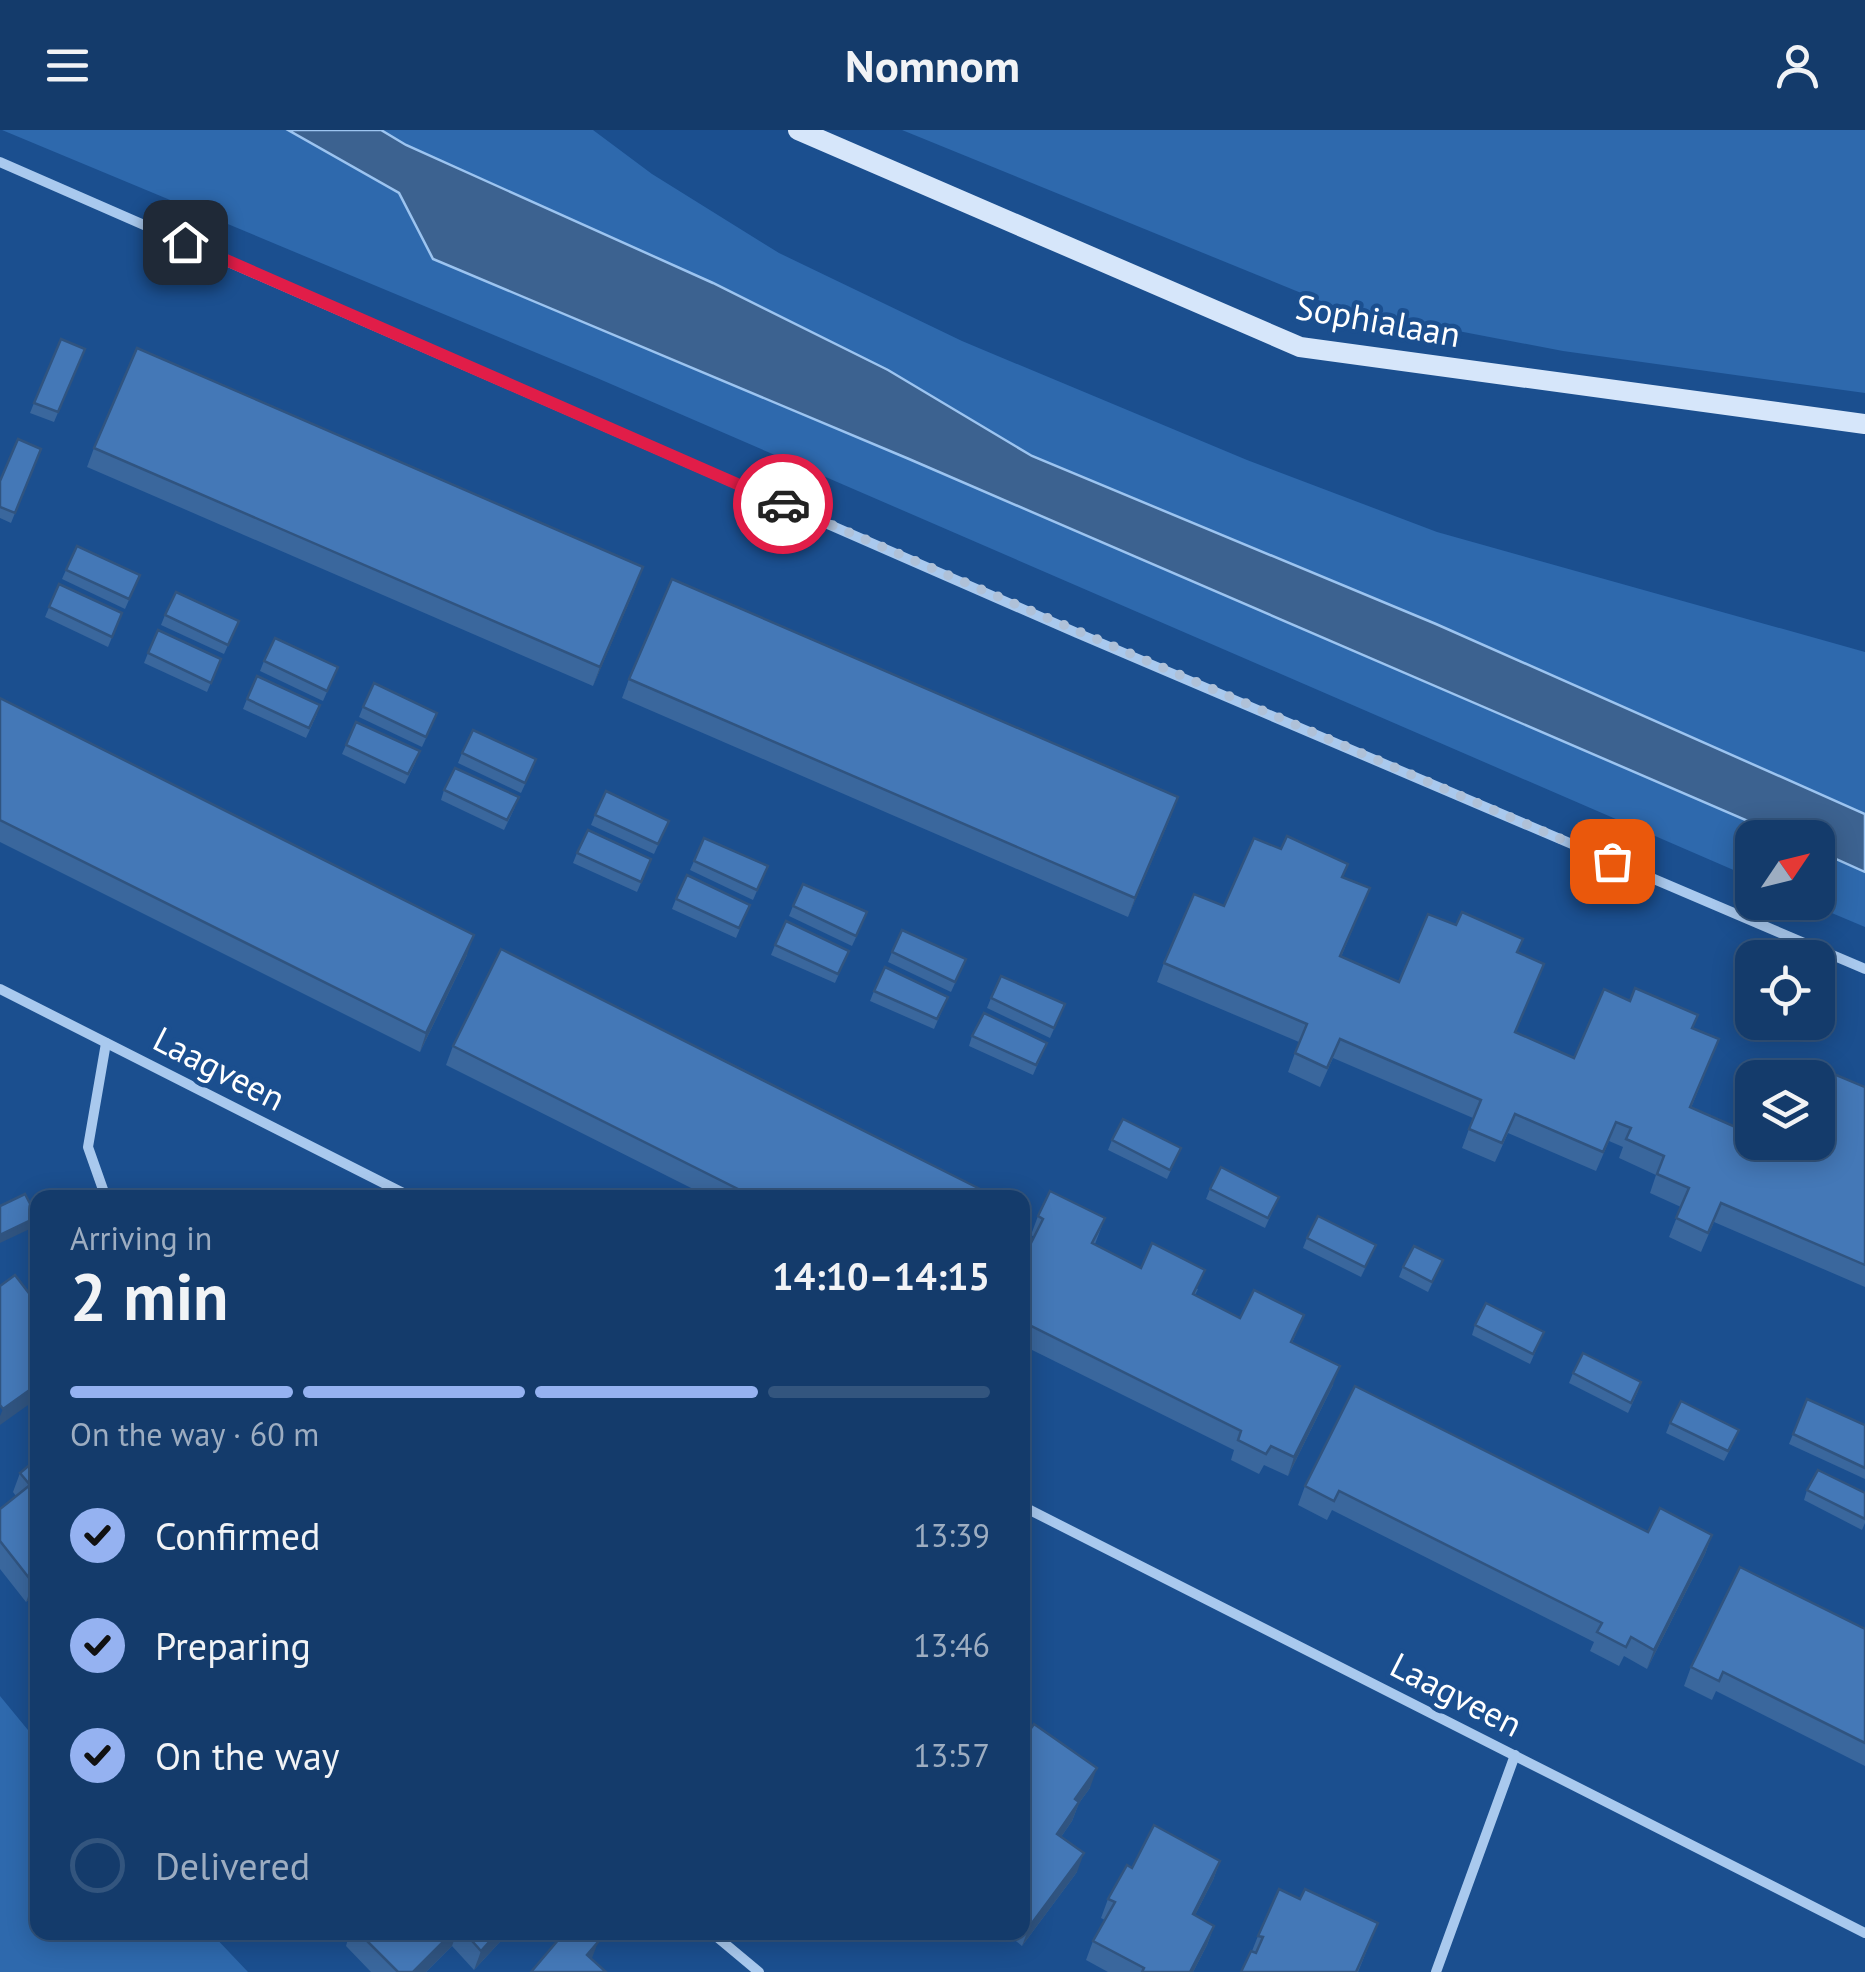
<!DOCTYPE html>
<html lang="en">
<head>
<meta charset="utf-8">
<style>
  :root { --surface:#143b6b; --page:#1d4271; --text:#f1f3f6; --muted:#9dadc1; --line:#33557e; --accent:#95b2f1 }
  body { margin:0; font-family:"PT Sans",sans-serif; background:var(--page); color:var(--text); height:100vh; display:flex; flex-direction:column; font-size:38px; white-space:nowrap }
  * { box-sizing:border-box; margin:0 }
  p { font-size:32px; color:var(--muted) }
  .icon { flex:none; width:55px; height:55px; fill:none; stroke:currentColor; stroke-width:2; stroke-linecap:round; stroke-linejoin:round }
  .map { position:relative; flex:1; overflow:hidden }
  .side { position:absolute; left:30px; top:1060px; width:1000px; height:750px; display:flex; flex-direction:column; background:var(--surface); border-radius:20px; box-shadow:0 5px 25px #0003,0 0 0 2px var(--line) }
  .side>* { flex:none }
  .needle { width:65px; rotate:55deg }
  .controls { position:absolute; left:1735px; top:690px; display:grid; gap:20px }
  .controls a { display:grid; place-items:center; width:100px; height:100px; border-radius:20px; background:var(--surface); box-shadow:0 5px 25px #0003,0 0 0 2px var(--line); font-size:50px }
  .pin { position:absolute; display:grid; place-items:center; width:85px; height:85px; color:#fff; margin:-42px; border-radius:20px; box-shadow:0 5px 15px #0006 }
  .courier { position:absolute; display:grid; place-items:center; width:100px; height:100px; margin:-50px; border:8px solid #e11d48; border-radius:50%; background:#fff; color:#222; box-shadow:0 2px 12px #0007 }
  .head em { font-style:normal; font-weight:800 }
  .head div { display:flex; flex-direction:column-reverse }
  .head { display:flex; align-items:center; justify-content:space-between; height:170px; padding:0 40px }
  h1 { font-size:65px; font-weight:800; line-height:75px }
  .bar { display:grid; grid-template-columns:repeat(4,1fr); gap:15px 10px; align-content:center; height:120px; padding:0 40px }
  .bar i { height:12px; border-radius:8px; background:var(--line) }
  .bar .selected { background:var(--accent) }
  .bar p { grid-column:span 4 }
  ol { padding:0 40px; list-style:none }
  li { display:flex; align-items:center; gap:30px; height:110px }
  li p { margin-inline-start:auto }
  li .icon { padding:10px; border-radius:50%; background:var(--accent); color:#111; stroke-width:4 }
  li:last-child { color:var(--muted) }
  li i { width:55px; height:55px; border:5px solid var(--line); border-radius:50% }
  header { display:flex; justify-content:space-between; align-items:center; height:130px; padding:0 40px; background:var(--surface); font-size:45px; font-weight:800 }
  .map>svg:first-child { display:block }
</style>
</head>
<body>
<header><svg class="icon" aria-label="menu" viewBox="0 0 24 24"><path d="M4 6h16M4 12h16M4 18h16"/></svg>Nomnom<svg class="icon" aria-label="person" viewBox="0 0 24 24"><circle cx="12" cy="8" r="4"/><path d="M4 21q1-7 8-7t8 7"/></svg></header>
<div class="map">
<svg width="1865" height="1842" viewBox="0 0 1865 1842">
  <rect width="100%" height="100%" fill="#1b4f8f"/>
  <g fill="#2e69ad">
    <path d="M2,0H288L399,63L434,129L909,329L1785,707L1752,708V748L597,248Z"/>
    <path d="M381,0H593L652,44L779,123L962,211L1247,330L1437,402L1865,522V684L1436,494L1032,326L888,240L713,153L406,15Z"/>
    <path d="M902,0H1865V263L1563,221L1338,178Z"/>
    <path d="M1818,721L1865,742V797L1808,773L1818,772Z"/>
    <path d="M0,1566L37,1611L38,1802L211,1803L248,1842H0Z"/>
  </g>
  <path fill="#3c6290" stroke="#9cc4f0" stroke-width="2.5" d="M288,0H381L406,15L713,153L888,240L1032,326L1436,494L1865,684V742L1818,721V708L1785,707L909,329L433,129L399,63Z"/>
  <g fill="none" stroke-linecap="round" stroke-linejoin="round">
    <g stroke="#a9c9ee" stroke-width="10">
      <path d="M0,32L1077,503L1865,839"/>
      <path d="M0,859L413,1068"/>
      <path d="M106,1068L88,1017L106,913"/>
      <path d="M1022,1376L1865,1803"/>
      <path d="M711,1802L759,1842"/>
      <path d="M1436,1842L1515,1625"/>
    </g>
    <path stroke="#d6e6fa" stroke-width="20" d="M798,0L1300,217L1865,294"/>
  </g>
  <g fill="#3a679d">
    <path d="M85,219L54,292L30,283L34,273Z"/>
    <path d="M94,318L636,456L593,556L87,337Z"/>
    <path d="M41,319L11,393L0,388V351Z"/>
    <path d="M66,440L140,445L125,479L62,449Z"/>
    <path d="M59,454L122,483L108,517L45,487Z"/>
    <path d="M165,485L239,491L224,524L161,495Z"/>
    <path d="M148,523L221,529L207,562L144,533Z"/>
    <path d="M264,531L338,537L323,571L260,541Z"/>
    <path d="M629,549L1171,686L1128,787L622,568Z"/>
    <path d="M0,568L467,825L420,922L0,712Z"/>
    <path d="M247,569L317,584L306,608L243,579Z"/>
    <path d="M363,577L433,593L422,617L359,587Z"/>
    <path d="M346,615L416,631L405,654L342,624Z"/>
    <path d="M462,623L532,639L521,663L458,633Z"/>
    <path d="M444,660L515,677L504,700L441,670Z"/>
    <path d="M595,685L669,691L654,724L591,695Z"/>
    <path d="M577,723L647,739L637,762L573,733Z"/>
    <path d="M694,731L768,736L753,770L690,740Z"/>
    <path d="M1343,747L1370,758L1341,827L1399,852L1518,822L1544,834L1516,902L1574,928L1630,871L1719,909L1691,978L1749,1003L1805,947L1865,957V1157L1714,1092L1701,1122L1669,1107L1681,1077L1650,1063L1656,1045L1619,1028L1623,1017L1609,1011L1596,1041L1508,1003L1495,1032L1462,1018L1473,988L1333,928L1320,957L1288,942L1299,912L1157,852L1164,833L1224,776Z"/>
    <path d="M676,769L750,775L736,808L672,779Z"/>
    <path d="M793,776L863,792L852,816L789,786Z"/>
    <path d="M775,815L849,821L835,853L771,825Z"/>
    <path d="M892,822L966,829L951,862L888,832Z"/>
    <path d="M874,861L948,867L934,899L870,871Z"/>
    <path d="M991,868L1065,874L1050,908L987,878Z"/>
    <path d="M972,906L1047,913L1033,945L969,916Z"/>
    <path d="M453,916L996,1068H711L446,935Z"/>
    <path d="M1112,1010L1181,1018L1167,1049L1108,1020Z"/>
    <path d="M1210,1059L1279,1067L1265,1098L1206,1069Z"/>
    <path d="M1038,1086L1105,1088L1095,1114L1141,1138L1198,1159L1195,1165L1240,1188L1304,1185L1292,1213L1333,1255L1288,1346L1264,1335L1259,1344L1231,1330L1234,1320L1022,1215V1131L1034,1107L1031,1105Z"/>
    <path d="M1307,1108L1376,1115L1361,1147L1303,1118Z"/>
    <path d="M1443,1130L1428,1162L1399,1147L1403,1137Z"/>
    <path d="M1475,1195L1544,1202L1530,1234L1472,1205Z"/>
    <path d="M1573,1243L1638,1261L1628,1283L1569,1253Z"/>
    <path d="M1807,1269L1865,1295V1349L1789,1314Z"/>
    <path d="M1670,1293L1735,1310L1724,1331L1666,1303Z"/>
    <path d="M38,1328V1463L26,1472L0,1439V1379L16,1366L13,1362L20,1343Z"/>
    <path d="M1305,1356L1648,1402L1712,1405L1705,1424L1647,1539L1624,1526L1619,1536L1590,1521L1594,1512L1332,1380L1327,1390L1298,1375Z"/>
    <path d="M1807,1360L1865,1363V1393L1862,1400L1804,1370Z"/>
    <path d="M1865,1499V1636L1716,1561L1712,1570L1684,1556L1691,1537Z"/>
    <path d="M1022,1611L1090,1658L1079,1673L1072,1691L1061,1707L1077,1742L1022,1816L1005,1802H1022Z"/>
    <path d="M1220,1731L1213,1750L1195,1785L1214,1796L1207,1815L1193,1842H1108L1086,1830L1093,1811L1105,1790L1101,1788L1108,1769Z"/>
    <path d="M1300,1769L1378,1793L1358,1842H1241L1252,1821L1258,1806Z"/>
    <path d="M350,1802H509L474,1840L452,1816L426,1842H371L346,1816Z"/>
  </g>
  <g fill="#305480">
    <path d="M643,437L636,456L593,556L600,537Z"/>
    <path d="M1178,667L1171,686L1128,787L1135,768Z"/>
    <path d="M474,805L467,825L420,922L426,903Z"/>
    <path d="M37,1087L34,1097L0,1113V1105Z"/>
    <path d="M1340,1236L1333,1255L1288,1346L1294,1327Z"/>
    <path d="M38,1254V1268L0,1295V1286L3,1279Z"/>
    <path d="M1712,1405L1705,1424L1647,1539L1654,1520Z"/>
    <path d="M38,1449V1463L26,1472L33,1453Z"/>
    <path d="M1097,1638L1090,1658L1079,1673L1072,1691L1050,1723L1057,1704L1075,1669Z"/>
    <path d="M1084,1723L1077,1742L1022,1816L1029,1797Z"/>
    <path d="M1220,1731L1213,1750L1186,1803L1193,1784Z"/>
    <path d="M1214,1796L1207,1815L1193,1842H1190Z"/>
    <path d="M453,1802H457L452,1816L426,1842H413Z"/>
    <path d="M498,1802H509L474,1840L481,1821Z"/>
    <path d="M598,1812L591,1831L587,1825Z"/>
  </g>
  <g fill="#4478b7" stroke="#305480" stroke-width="2.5">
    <path d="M61,209L85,219L58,282L34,273Z"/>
    <path d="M137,218L643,437L600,537L94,318Z"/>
    <path d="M18,309L41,319L15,383L0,377V351Z"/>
    <path d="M77,416L140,445L129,469L66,440Z"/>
    <path d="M672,449L1178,667L1135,768L629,549Z"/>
    <path d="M59,454L122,483L112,507L49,477Z"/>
    <path d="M176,462L239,491L228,515L165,485Z"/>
    <path d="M158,500L221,529L211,553L148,523Z"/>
    <path d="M275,508L338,537L327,561L264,531Z"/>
    <path d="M257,546L320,575L309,598L247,569Z"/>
    <path d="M374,553L437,583L426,607L363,577Z"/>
    <path d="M0,568L474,805L426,903L0,690Z"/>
    <path d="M356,592L420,621L408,644L346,615Z"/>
    <path d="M473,600L536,629L525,653L462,623Z"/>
    <path d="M455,638L519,667L507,690L444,660Z"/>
    <path d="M606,661L669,691L658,714L595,685Z"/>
    <path d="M588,700L651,729L641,752L577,723Z"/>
    <path d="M1287,706L1348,734L1342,747L1370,758L1340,826L1399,852L1428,784L1456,795L1462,782L1523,809L1517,822L1544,834L1515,902L1574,928L1604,859L1630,871L1635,858L1698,885L1692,898L1719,909L1690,977L1749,1003L1752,994V1012H1818V948H1772L1778,935L1805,947L1810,934L1865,957V1135L1721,1073L1708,1103L1676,1088L1689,1058L1657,1044L1664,1026L1626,1009L1631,998L1616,992L1603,1022L1515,984L1502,1013L1469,999L1481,970L1340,909L1327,938L1295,923L1307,894L1164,833L1194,764L1224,776L1254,708L1281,719Z"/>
    <path d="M704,708L768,736L757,760L694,731Z"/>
    <path d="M687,745L750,775L739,798L676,769Z"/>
    <path d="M803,754L867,782L856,806L793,776Z"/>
    <path d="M786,791L849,821L838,844L775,815Z"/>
    <path d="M902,800L966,829L955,852L892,822Z"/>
    <path d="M501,819L996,1067L995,1068H756L453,916Z"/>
    <path d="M885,837L948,867L937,889L874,861Z"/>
    <path d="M1001,846L1065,874L1054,898L991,868Z"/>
    <path d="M984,883L1047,913L1036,935L972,906Z"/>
    <path d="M1123,989L1181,1018L1170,1040L1112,1010Z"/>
    <path d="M1221,1037L1279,1067L1268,1088L1210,1059Z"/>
    <path d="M1050,1061L1105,1088L1092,1113L1141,1138L1152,1113L1205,1140L1193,1164L1240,1188L1254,1160L1304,1185L1291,1212L1340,1236L1294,1327L1271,1316L1266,1324L1238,1310L1241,1301L1027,1194L1022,1202V1131L1043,1089L1038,1086Z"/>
    <path d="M25,1064L37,1087L0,1105V1076Z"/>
    <path d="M1318,1086L1376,1115L1365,1137L1307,1108Z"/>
    <path d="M1414,1116L1443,1130L1432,1152L1403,1137Z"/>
    <path d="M15,1145L38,1175V1254L3,1279L0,1275V1156Z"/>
    <path d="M1486,1173L1544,1202L1533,1224L1475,1195Z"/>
    <path d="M1583,1223L1641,1252L1631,1273L1573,1243Z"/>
    <path d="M1355,1256L1648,1402L1660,1378L1712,1405L1654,1520L1631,1507L1626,1517L1597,1502L1602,1493L1339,1361L1334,1371L1305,1356Z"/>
    <path d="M1807,1269L1865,1295V1338L1793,1304Z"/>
    <path d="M1681,1271L1739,1300L1728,1321L1670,1293Z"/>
    <path d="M38,1328V1449L33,1453L0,1411V1379L30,1355L20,1343Z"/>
    <path d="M1818,1340L1865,1363V1389L1807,1360Z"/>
    <path d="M1740,1437L1865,1499V1613L1723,1542L1719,1551L1691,1537Z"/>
    <path d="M1034,1594L1097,1638L1075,1669L1079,1672L1057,1704L1084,1723L1029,1797L1022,1792V1611Z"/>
    <path d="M1154,1695L1220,1731L1193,1784L1214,1796L1190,1842H1142L1144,1838L1093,1811L1115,1772L1108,1769L1127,1735L1132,1738Z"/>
    <path d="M1279,1759L1300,1769L1305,1759L1378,1793L1356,1842H1241L1251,1821L1256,1823L1263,1807L1258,1806Z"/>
    <path d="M358,1802H453L413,1842H398Z"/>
    <path d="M464,1802H498L481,1821Z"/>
    <path d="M565,1802H588L598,1812L587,1825L606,1842H531Z"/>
  </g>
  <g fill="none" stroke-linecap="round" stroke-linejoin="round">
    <path stroke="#afc1d8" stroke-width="10" stroke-dasharray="0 18" d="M783,374L1612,731"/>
    <path stroke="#e11d48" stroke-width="12" d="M185,112L783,374"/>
  </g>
  <g text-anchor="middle" stroke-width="9" stroke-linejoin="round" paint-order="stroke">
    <g font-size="35" fill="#fff" stroke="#1b4f8f">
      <text transform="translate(1378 191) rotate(10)" y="12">Sophialaan</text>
      <text transform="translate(219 939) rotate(27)" y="12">Laagveen</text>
      <text transform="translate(1456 1565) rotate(27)" y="12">Laagveen</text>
    </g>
  </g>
</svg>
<div class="controls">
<a><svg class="needle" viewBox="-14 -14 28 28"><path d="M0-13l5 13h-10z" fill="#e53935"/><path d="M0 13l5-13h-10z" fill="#9dadc1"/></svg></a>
<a><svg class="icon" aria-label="locate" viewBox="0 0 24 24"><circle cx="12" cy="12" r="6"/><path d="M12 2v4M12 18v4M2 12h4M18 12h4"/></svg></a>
<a><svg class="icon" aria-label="layers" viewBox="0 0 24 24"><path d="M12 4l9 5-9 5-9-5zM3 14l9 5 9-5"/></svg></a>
</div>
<div class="pin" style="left:1612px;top:731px;background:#ea580c"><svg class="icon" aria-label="bag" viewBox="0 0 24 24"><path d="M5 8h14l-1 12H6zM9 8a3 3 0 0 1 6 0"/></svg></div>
<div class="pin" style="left:185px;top:112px;background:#1f2937"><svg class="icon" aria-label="home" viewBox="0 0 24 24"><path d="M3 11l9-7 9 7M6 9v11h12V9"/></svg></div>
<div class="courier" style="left:783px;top:374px"><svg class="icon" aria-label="car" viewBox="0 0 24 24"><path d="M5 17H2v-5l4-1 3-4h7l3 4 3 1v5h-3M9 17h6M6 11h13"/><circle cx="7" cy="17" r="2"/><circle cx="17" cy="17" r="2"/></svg></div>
<section class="side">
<div class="head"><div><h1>2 min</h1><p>Arriving in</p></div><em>14:10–14:15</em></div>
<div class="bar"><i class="selected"></i><i class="selected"></i><i class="selected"></i><i></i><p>On the way · 60 m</p></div>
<ol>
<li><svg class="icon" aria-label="check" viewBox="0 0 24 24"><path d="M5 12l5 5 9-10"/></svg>Confirmed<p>13:39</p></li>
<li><svg class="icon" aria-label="check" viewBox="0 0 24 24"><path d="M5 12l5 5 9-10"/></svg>Preparing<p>13:46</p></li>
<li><svg class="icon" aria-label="check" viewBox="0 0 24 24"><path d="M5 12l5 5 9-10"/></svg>On the way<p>13:57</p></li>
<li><i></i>Delivered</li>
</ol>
</section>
</div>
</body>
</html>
